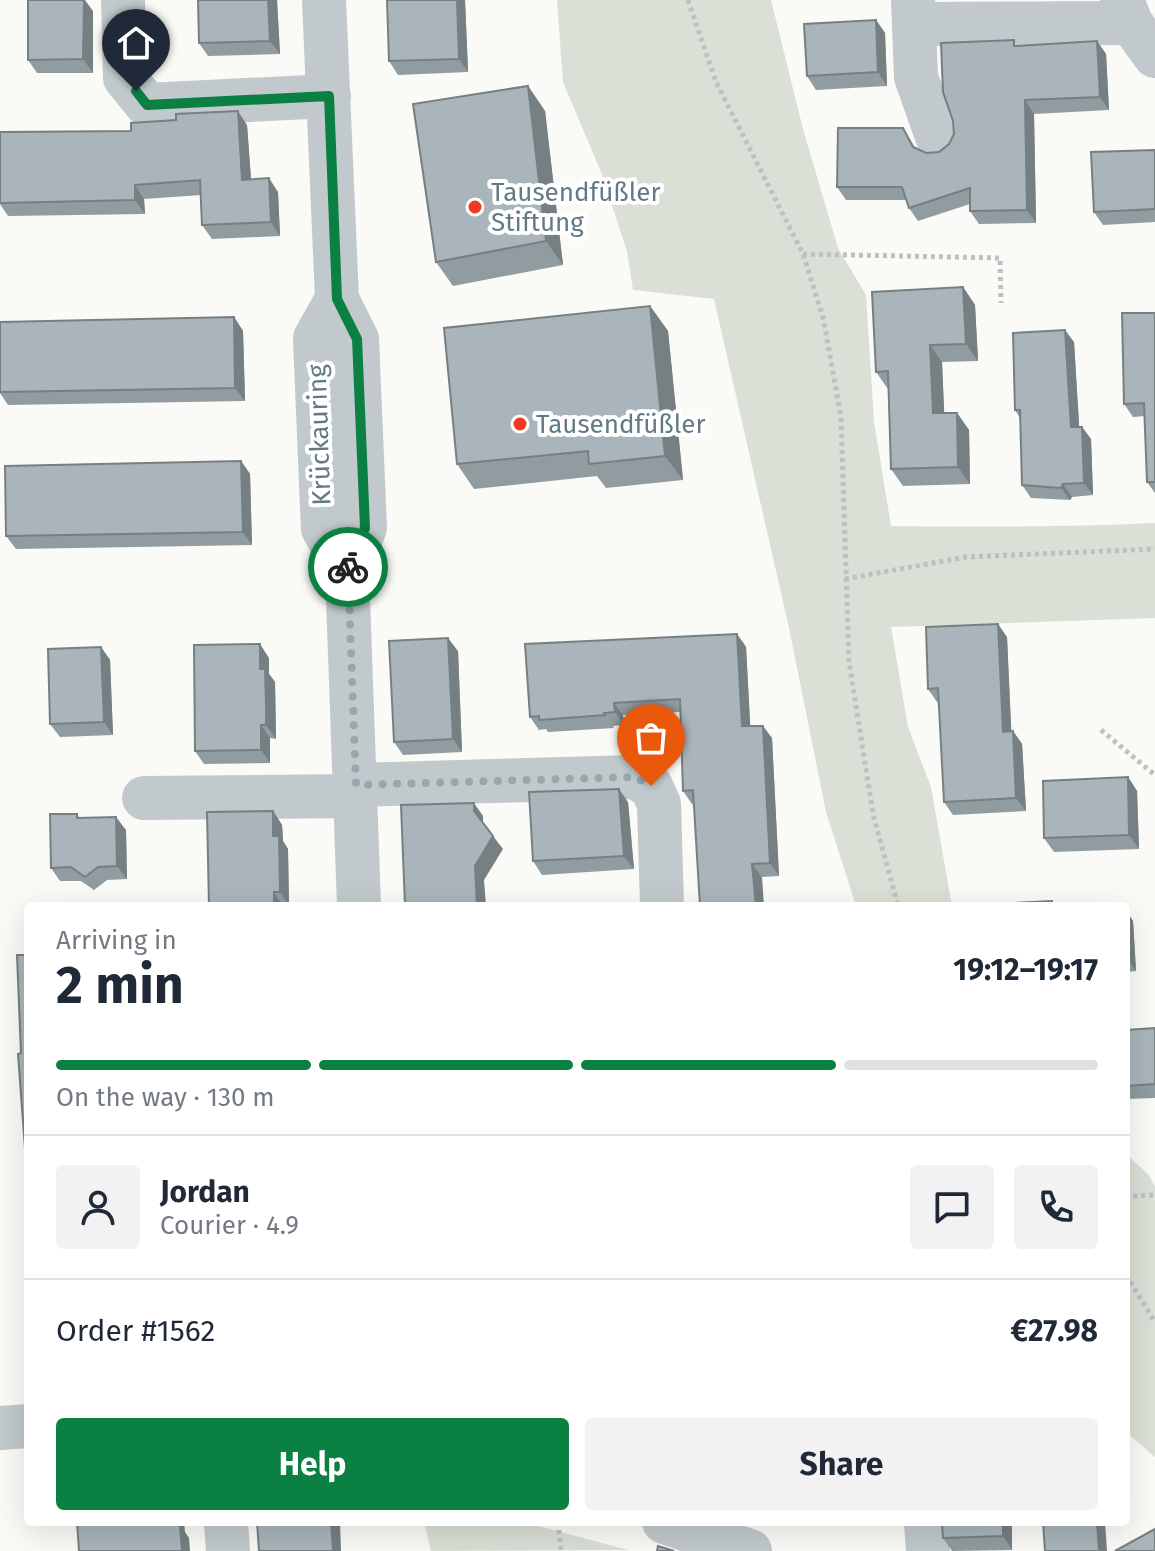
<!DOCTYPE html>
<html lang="en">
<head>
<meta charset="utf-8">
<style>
  :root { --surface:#fff; --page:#f2f2f3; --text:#1f2937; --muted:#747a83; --line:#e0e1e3; --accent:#0b8043 }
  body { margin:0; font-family:"Fira Sans",sans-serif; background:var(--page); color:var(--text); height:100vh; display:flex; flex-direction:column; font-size:30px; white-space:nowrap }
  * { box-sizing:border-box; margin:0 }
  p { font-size:26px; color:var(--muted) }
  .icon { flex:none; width:44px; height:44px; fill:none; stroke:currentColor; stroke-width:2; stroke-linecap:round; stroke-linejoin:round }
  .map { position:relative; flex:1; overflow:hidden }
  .drawer { position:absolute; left:24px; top:902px; width:1106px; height:624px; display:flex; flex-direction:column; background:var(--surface); border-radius:8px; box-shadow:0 8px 32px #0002 }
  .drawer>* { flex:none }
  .pin { position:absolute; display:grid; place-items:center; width:68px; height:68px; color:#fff; margin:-82px -34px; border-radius:50% 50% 50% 0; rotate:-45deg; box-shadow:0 0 8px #0007 }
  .pin .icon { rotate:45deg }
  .courier { position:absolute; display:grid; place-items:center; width:80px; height:80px; margin:-40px; border:6px solid #0b8043; border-radius:50%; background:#fff; color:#222; box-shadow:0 2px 10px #0007 }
  .headline em { font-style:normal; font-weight:700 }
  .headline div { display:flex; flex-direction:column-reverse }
  .headline { display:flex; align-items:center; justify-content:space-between; height:136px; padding:0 32px }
  h1 { font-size:52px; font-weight:700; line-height:60px }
  .bar { display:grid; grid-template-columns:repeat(4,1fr); gap:12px 8px; align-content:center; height:96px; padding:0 32px }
  .bar i { height:10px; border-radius:6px; background:var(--line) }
  .bar .selected { background:var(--accent) }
  .bar p { grid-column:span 4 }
  .line { display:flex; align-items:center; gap:20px; padding:0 32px; border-top:2px solid var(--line) }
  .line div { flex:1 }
  .round { display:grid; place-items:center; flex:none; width:84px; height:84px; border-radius:8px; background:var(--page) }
  .button { display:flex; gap:16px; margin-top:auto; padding:16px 32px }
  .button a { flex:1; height:92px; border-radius:8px; background:var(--accent); color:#fff; font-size:32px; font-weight:700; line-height:92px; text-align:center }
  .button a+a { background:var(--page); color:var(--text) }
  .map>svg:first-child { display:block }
</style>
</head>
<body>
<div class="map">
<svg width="1155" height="1551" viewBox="0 0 1155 1551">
  <rect width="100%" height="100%" fill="#fafaf7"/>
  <g fill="#dae0d6">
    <path d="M557,0H771L803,129L838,248L866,295L874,422L891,526C979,527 1067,527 1155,523V618L891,627L908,727L931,787L952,906H856L826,812L789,628L714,299L633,290L627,251L601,172L563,82Z"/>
    <path d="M1126,1154L1149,1175L1155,1187V1457L1126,1432Z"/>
    <path d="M424,1522H523L628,1550L431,1551Z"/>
  </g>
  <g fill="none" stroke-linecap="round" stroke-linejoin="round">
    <g stroke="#bdc1c4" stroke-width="5" stroke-dasharray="4 4" stroke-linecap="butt">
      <path d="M688,0L716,82L803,254L823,317L841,417L849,661L873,814L898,906"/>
      <path d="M803,254L1000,258L1001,303"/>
      <path d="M845,579L966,557L1155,549"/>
      <path d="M1101,730L1155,775"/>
      <path d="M1126,1200L1136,1196L1155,1195"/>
      <path d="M1126,1275L1155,1322"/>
      <path d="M558,1522L561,1551"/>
    </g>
    <g stroke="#c2c9cc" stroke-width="44">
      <path d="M123,0L125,78L147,105L329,96"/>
      <path d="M324,0L337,299L357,339L365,528L347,570L359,906"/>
      <path d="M913,0L916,77L939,142"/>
      <path d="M1122,0L1131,23L1155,56"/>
      <path d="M915,24L1131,23"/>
      <path d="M337,299L315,338L321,484L323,529L347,570"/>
      <path d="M356,785L634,777L651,786L659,804L662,906"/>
      <path d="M144,798L356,796"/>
      <path d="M0,1428L28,1426"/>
      <path d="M226,1522L228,1551"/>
      <path d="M664,1522L750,1551"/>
      <path d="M926,1522L928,1551"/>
    </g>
  </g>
  <g fill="#919ca0">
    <path d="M277,0L280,54L208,56L199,43Z"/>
    <path d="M387,0H465L468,72L398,75L389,61Z"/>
    <path d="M93,11V73H37L28,60Z"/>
    <path d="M876,20L885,33L887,86L816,90L807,76Z"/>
    <path d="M1097,41L1106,54L1109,110L1034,114L1036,223L979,224L970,211V204L918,221L909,208L906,200H846L837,187L903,128L916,149L926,153L939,152L949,144L1018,46Z"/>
    <path d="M528,86L545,111L563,265L453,286L436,262Z"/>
    <path d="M247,125L251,179L278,192L280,236L212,239L202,225L201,195L144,199L145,214L8,216L0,204V132L131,131Z"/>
    <path d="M1155,150V222L1103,225L1094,212Z"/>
    <path d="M963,287L975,305L978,361L942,362L944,413H957L969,430L970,484L903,486L891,469L888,389L876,372Z"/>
    <path d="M650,306L668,331L683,480L606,488L597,476L474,489L457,464Z"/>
    <path d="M1155,313V493L1147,482L1145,416L1133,417L1124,404Z"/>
    <path d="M234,317L243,331L245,401L8,405L0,393V322Z"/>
    <path d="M1074,342L1079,427H1082L1091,439L1093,495L1072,497L1070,500L1031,498L1022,485L1020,418L1015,410Z"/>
    <path d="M241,461L250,474L252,545L16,549L6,536Z"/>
    <path d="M737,634L746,647L750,726L772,738L779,876L762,877L694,804H692L683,791L680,712L623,715L624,725L613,726L614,728L548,732L546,729L539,730L530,717Z"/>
    <path d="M1007,637L1011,731H1013L1022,744L1026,811L953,815L944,802L939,702H937L928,689Z"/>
    <path d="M101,647L110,660L113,735L60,737L50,724Z"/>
    <path d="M458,651L462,752L403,755L394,742Z"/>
    <path d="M269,658V674L275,682L276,739L270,738V763L204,764L195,751Z"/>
    <path d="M1128,777L1137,791L1139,849L1054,852L1044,838Z"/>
    <path d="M628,802L634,869L542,875L533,861Z"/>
    <path d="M273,811L282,825L283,841L288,849L289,906H209Z"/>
    <path d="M77,814L79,817L126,830L127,879L107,880L94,890L81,881H60L51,868Z"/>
    <path d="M1126,911L1133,921L1136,971L1126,972Z"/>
    <path d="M1155,1028V1098L1126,1099V1030Z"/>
    <path d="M1012,1522V1550L952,1551L943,1538Z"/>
  </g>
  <g fill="#767f82">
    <path d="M84,0H85L93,11V73L83,59Z"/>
    <path d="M268,0H277L280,54L270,41Z"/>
    <path d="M457,0H465L468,72L459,59Z"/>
    <path d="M876,20L885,33L887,86L878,72Z"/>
    <path d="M1097,41L1106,54L1109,110L1100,97Z"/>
    <path d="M528,86L545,111L563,265L546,241Z"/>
    <path d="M1025,100L1034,114L1036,223L1027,210Z"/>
    <path d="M238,111L247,125L252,193L242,180Z"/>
    <path d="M269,178L278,192L280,236L271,222Z"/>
    <path d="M135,185L144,199L145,214L135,200Z"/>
    <path d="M963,287L975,305L978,361L966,344Z"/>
    <path d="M650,306L668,331L683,480L665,456Z"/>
    <path d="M234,317L243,331L245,401L235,388Z"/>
    <path d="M1065,330L1074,342L1080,440L1071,427Z"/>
    <path d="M930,345L942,362L945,430L933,413Z"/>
    <path d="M957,413L969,430L970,484L958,467Z"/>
    <path d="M1082,427L1091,439L1093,495L1084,483Z"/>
    <path d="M241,461L250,474L252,545L243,532Z"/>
    <path d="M1063,484L1072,497L1070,500L1061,488Z"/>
    <path d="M998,624L1007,637L1012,745L1003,732Z"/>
    <path d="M737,634L746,647L751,739L742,726Z"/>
    <path d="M448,638L458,651L462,752L453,739Z"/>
    <path d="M260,644L269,658V674L275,682L276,739L266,725L260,669Z"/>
    <path d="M101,647L110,660L113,735L104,722Z"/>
    <path d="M614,703L623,715L624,725L615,712Z"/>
    <path d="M261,725L270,738V763L261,750Z"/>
    <path d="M763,726L772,738L779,876L770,863Z"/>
    <path d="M1013,731L1022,744L1026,811L1016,798Z"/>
    <path d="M1128,777L1137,791L1139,849L1129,835Z"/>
    <path d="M619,789L628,802L634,869L624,856Z"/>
    <path d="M474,803L483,816V825L474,811Z"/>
    <path d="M273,811L282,825L283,841L288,849L289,906L280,892L273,836Z"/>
    <path d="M116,817L126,830L127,879L117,866Z"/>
    <path d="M493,836L503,849L484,880L486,906H477L475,866Z"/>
    <path d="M752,864L762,877L764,906H756Z"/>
    <path d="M274,892L283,906H274Z"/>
    <path d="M1126,911L1133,921L1136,971L1127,958Z"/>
    <path d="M176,1522H184L185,1532L189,1538L190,1551H182Z"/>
    <path d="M331,1522H340L341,1551H333Z"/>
    <path d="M1003,1522H1012V1550L1003,1536Z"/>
    <path d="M1097,1522H1105L1107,1551H1099Z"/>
  </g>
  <g fill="#a9b5ba" stroke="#767f82" stroke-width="2">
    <path d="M28,0H84L83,59L28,60Z"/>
    <path d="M198,0H268L270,41L199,43Z"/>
    <path d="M387,0H457L459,59L389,61Z"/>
    <path d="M876,20L878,72L807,76L804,24Z"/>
    <path d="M1014,40V46L1097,41L1100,97L1025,100L1027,210L970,211V188L909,208L902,187H837L838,128H903L913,147L926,153L939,152L949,144L954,134L953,121L943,92L941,43Z"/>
    <path d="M528,86L546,241L436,262L413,104Z"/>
    <path d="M238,111L242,180L269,178L271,222L202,225L200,180L135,185V200L0,203V132L131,131V123L176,120V114Z"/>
    <path d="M1155,150V209L1094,212L1091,152Z"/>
    <path d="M963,287L966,344L930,345L933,413H957L958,467L891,469L888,371L876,372L872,292Z"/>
    <path d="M650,306L665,456L589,464L588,451L457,464L444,328Z"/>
    <path d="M1122,313H1155V482H1147L1144,403L1124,404Z"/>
    <path d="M234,317L235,388L0,392V322Z"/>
    <path d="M1065,330L1071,427H1082L1084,483L1063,484L1061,488L1022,485L1020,410H1015L1013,333Z"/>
    <path d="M241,461L243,532L6,536L5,466Z"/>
    <path d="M998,624L1003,732L1013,731L1016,798L944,802L938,688L928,689L926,627Z"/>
    <path d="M737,634L742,726H763L770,863L752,864L756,906H700L693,790L683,791L680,699L614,703L615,712L604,713L605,715L539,720V716L530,717L525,644Z"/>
    <path d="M448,638L453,739L394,742L389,641Z"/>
    <path d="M260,644V669H265L266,705V725H261V750L195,751L194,645Z"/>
    <path d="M101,647L104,722L50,724L48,649Z"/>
    <path d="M1128,777L1129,835L1044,838L1043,781Z"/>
    <path d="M619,789L624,856L533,861L529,792Z"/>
    <path d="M474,803V811L493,836L475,866L477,906H405L401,805Z"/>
    <path d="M273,811V836H279L280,892H274V906H209L207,812Z"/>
    <path d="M50,814H77V818L116,817L117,866L98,867L85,877L71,867L51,868Z"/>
    <path d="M1052,901V906H974V905Z"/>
    <path d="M17,955H28V1189L18,1054L21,1053Z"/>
    <path d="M1155,1028V1084L1126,1086V1030Z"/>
    <path d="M77,1522H176V1525H180L182,1551H79Z"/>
    <path d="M257,1522H331L333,1551H259Z"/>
    <path d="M942,1522H1003V1536L943,1538Z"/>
    <path d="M1043,1522H1097L1099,1551H1045Z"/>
    <path d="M1155,1529V1551H1115Z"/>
    <path d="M658,1546L674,1551H657Z"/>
  </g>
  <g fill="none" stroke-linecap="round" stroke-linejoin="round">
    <path stroke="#97a7ad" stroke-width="8" stroke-dasharray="0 14.4" d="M348,567L356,785L634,777L651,786"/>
    <path stroke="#0b8043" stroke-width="10" d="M136,91L147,105L329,96L337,299L357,339L365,528L348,567"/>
  </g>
  <g fill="#f13820" stroke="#fff" stroke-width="3">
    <circle cx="475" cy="207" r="8"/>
    <circle cx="520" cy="424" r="8"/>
  </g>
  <g text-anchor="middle" stroke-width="8" stroke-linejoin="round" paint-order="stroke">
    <g font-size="26" fill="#627a85" stroke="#fff" text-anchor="start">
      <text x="491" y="201">Tausendfüßler<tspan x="491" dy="30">Stiftung</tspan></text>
      <text x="536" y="433">Tausendfüßler</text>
    </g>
    <g font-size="26" fill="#627a85" stroke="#fff">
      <text transform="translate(319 435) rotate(-92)" y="9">Krückauring</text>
    </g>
  </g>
</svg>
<div class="pin" style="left:651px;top:786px;background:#ea580c"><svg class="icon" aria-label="bag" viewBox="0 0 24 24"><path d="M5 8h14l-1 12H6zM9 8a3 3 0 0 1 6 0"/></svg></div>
<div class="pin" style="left:136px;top:91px;background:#1f2937"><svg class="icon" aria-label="home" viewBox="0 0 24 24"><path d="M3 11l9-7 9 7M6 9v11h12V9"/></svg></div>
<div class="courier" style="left:348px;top:567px"><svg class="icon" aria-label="bike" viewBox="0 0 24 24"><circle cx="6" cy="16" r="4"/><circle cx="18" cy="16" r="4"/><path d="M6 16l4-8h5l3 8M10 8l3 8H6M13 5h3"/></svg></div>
<section class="drawer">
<div class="headline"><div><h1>2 min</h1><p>Arriving in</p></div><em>19:12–19:17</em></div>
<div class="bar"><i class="selected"></i><i class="selected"></i><i class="selected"></i><i></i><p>On the way · 130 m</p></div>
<div class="line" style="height:144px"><a class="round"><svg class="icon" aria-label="person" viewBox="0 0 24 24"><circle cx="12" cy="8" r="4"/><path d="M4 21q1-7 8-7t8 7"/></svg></a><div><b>Jordan</b><p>Courier · 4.9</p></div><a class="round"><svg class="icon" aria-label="chat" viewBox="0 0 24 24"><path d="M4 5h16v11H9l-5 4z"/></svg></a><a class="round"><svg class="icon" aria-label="phone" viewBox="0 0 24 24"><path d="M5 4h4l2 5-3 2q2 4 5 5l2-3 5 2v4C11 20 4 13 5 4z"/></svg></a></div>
<div class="line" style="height:104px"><div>Order #1562</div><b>€27.98</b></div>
<div class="button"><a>Help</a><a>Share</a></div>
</section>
</div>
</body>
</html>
